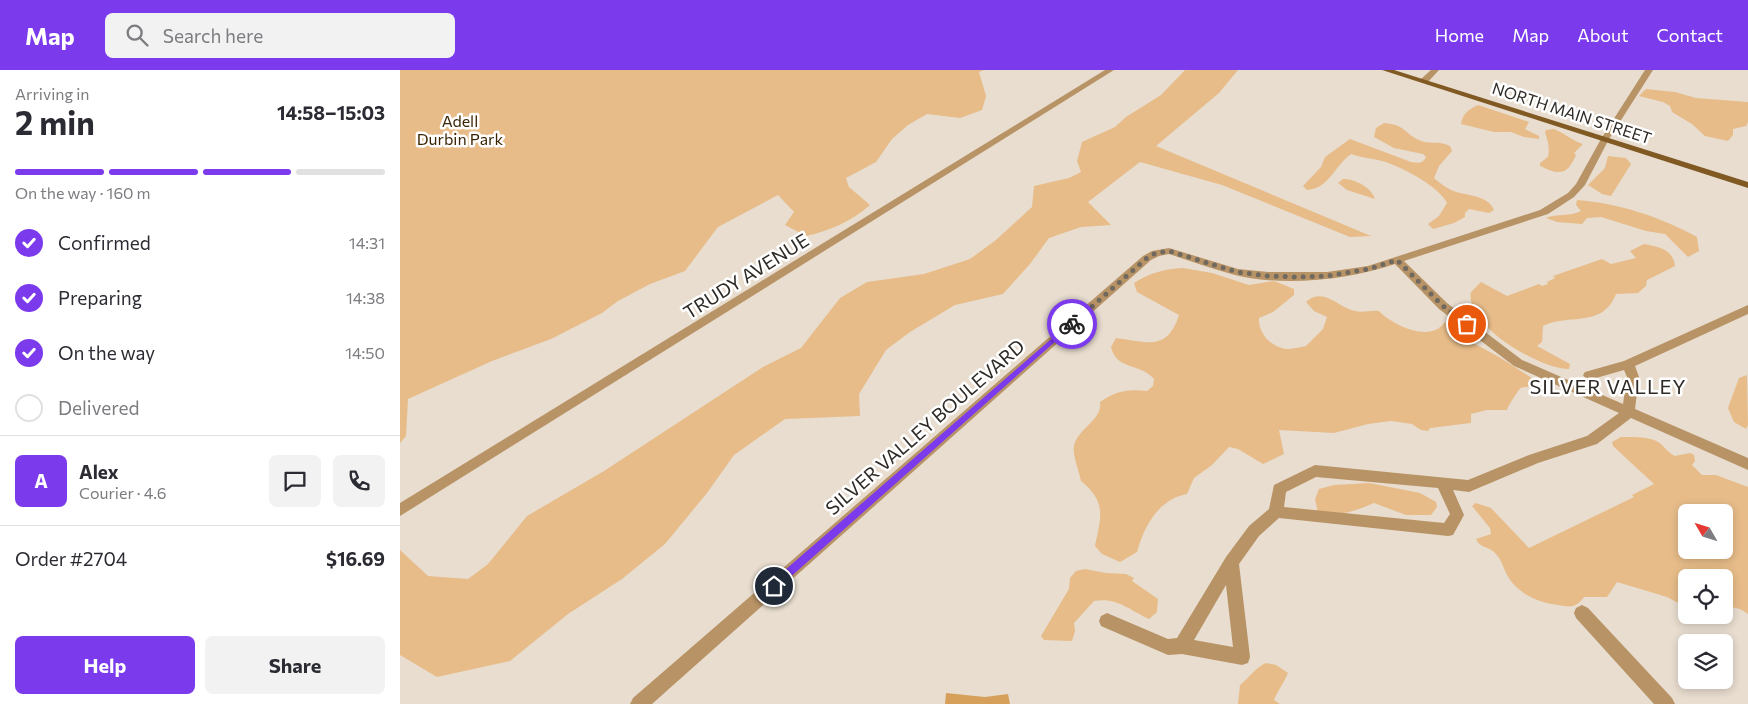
<!DOCTYPE html>
<html lang="en">
<head>
<meta charset="utf-8">
<style>
  :root { --surface:#fff; --page:#f2f2f3; --text:#2b2b33; --muted:#7c7c81; --line:#e1e1e2; --accent:#7c3aed }
  body { margin:0; font-family:Commissioner,sans-serif; background:var(--page); color:var(--text); height:100vh; display:flex; flex-direction:column; font-size:19px; white-space:nowrap }
  * { box-sizing:border-box; margin:0 }
  p { font-size:16px; color:var(--muted) }
  .icon { flex:none; width:28px; height:28px; fill:none; stroke:currentColor; stroke-width:2; stroke-linecap:round; stroke-linejoin:round }
  .map { position:relative; flex:1; overflow:hidden }
  .details { display:flex; flex-direction:column; background:var(--surface); width:400px }
  .details>* { flex:none }
  .needle { width:32px; rotate:309deg }
  .fabs { position:absolute; left:1278px; top:434px; display:grid; gap:10px }
  .fabs a { display:grid; place-items:center; width:55px; height:55px; border-radius:8px; background:var(--surface); box-shadow:0 2px 8px #0003; font-size:25px }
  .pin { position:absolute; display:grid; place-items:center; width:42px; height:42px; color:#fff; margin:-21px; border:2px solid #fff; border-radius:50%; box-shadow:0 1px 5px #0007 }
  .courier { position:absolute; display:grid; place-items:center; width:50px; height:50px; margin:-25px; border:4px solid #7c3aed; border-radius:50%; background:#fff; color:#222; box-shadow:0 1px 6px #0007 }
  .overview em { font-style:normal; font-weight:700 }
  .overview div { display:flex; flex-direction:column-reverse }
  .overview { display:flex; align-items:center; justify-content:space-between; height:85px; padding:0 15px }
  h1 { font-size:32px; font-weight:700; line-height:38px }
  .bar { display:grid; grid-template-columns:repeat(4,1fr); gap:8px 5px; align-content:center; height:60px; padding:0 15px }
  .bar i { height:6px; border-radius:4px; background:var(--line) }
  .bar .current { background:var(--accent) }
  .bar p { grid-column:span 4 }
  .line { display:flex; align-items:center; gap:12px; padding:0 15px; border-top:1px solid var(--line) }
  .line div { flex:1 }
  .round { display:grid; place-items:center; flex:none; width:52px; height:52px; border-radius:8px; background:var(--page) }
  ol { padding:0 15px; list-style:none }
  li { display:flex; align-items:center; gap:15px; height:55px }
  li p { margin-inline-start:auto }
  li .icon { padding:5px; border-radius:50%; background:var(--accent); color:#fff; stroke-width:4 }
  li:last-child { color:var(--muted) }
  li i { width:28px; height:28px; border:2px solid var(--line); border-radius:50% }
  .cta { display:flex; gap:10px; margin-top:auto; padding:10px 15px }
  .cta a { flex:1; height:58px; border-radius:8px; background:var(--accent); color:#fff; font-size:20px; font-weight:700; line-height:58px; text-align:center }
  .cta a+a { background:var(--page); color:var(--text) }
  header { display:flex; align-items:center; gap:30px; box-sizing:border-box; height:70px; padding:0 25px; background:var(--accent); color:#fff }
  header strong { font-size:24px }
  nav { display:flex; gap:28px; margin-inline-start:auto; font-size:18px }
  .search { width:350px; height:45px; background:var(--page); display:flex; align-items:center; gap:12px; box-sizing:border-box; padding:0 18px; border-radius:8px; color:var(--muted); font-size:19px }
  main { display:flex; flex:1; min-height:0 }
  .map>svg:first-child { display:block }
</style>
</head>
<body>
<header>
<strong>Map</strong>
<div class="search"><svg class="icon" aria-label="search" viewBox="0 0 24 24"><circle cx="10" cy="10" r="6"/><path d="M15 15l6 6"/></svg>Search here</div>
<nav><a>Home</a><a>Map</a><a>About</a><a>Contact</a></nav>
</header>
<main>
<section class="details">
<div class="overview"><div><h1>2 min</h1><p>Arriving in</p></div><em>14:58–15:03</em></div>
<div class="bar"><i class="current"></i><i class="current"></i><i class="current"></i><i></i><p>On the way · 160 m</p></div>
<ol>
<li><svg class="icon" aria-label="check" viewBox="0 0 24 24"><path d="M5 12l5 5 9-10"/></svg>Confirmed<p>14:31</p></li>
<li><svg class="icon" aria-label="check" viewBox="0 0 24 24"><path d="M5 12l5 5 9-10"/></svg>Preparing<p>14:38</p></li>
<li><svg class="icon" aria-label="check" viewBox="0 0 24 24"><path d="M5 12l5 5 9-10"/></svg>On the way<p>14:50</p></li>
<li><i></i>Delivered</li>
</ol>
<div class="line" style="height:90px"><b class="round" style="background:var(--accent);color:#fff">A</b><div><b>Alex</b><p>Courier · 4.6</p></div><a class="round"><svg class="icon" aria-label="chat" viewBox="0 0 24 24"><path d="M4 5h16v11H9l-5 4z"/></svg></a><a class="round"><svg class="icon" aria-label="phone" viewBox="0 0 24 24"><path d="M5 4h4l2 5-3 2q2 4 5 5l2-3 5 2v4C11 20 4 13 5 4z"/></svg></a></div>
<div class="line" style="height:65px"><div>Order #2704</div><b>$16.69</b></div>
<div class="cta"><a>Help</a><a>Share</a></div>
</section>
<div class="map">
<svg width="1348" height="634" viewBox="0 0 1348 634">
  <rect width="100%" height="100%" fill="#e8ddcf"/>
  <g fill="#e7bc89" fill-rule="evenodd">
    <path d="M0,0H584L579,2L586,26L582,40L560,48L527,44L508,55L492,69L476,92L446,108L449,117L470,135C452,151 429,161 406,166L385,155L394,142L378,125L318,157L285,201L250,214L218,231L202,243L151,269L92,291L8,329L6,366L0,373Z"/>
    <path d="M785,0H838L819,23L756,76L971,166L950,167L822,115L740,92L688,132L711,155L681,157L649,168L630,194L603,224L555,235L510,262L486,280L459,324L460,346L385,349L334,385L307,423L265,474L222,509L168,544L110,591L37,607L0,585V480L28,506L68,509L88,494L127,446L204,401L363,297L401,278L440,228L467,212L524,204L570,189L596,170L632,137L634,116L669,108L681,102L677,91L682,72L715,57L726,47L761,25Z"/>
    <path d="M1246,19L1275,22L1296,28L1348,32V52L1346,56L1333,59V65L1328,71L1305,66L1292,54L1272,42L1270,36L1263,32L1239,26Z"/>
    <path d="M1078,35L1129,52L1125,59L1139,66V69L1124,67L1111,62H1094L1061,54C1063,43 1068,40 1078,35Z"/>
    <path d="M984,53C1007,55 1003,63 1019,70C1028,75 1039,70 1050,76L1052,81L1039,96L1034,108C1039,112 1045,117 1051,120C1064,126 1088,124 1094,140L1089,143L1069,139L1065,143V147L1054,153L1033,159L1028,154L1039,146L1047,133C1039,116 1000,96 982,91C972,88 961,88 951,84C935,95 929,119 907,120L903,116L921,97L925,87L950,69L1011,92C1018,93 1023,94 1026,87L1023,84L994,78L974,67L976,58Z"/>
    <path d="M1154,59C1164,63 1173,71 1183,74L1174,83L1176,85C1167,106 1159,105 1140,96V93L1148,87C1150,79 1148,70 1145,63L1146,60Z"/>
    <path d="M1208,86L1226,88L1231,94L1211,126L1202,124L1188,115L1205,98Z"/>
    <path d="M943,109C955,109 971,117 975,129L947,120L938,113Z"/>
    <path d="M1177,130C1218,133 1261,147 1297,167L1299,181L1288,187L1265,164L1246,161L1201,147L1187,148L1182,154L1157,152L1146,148C1158,143 1169,147 1181,141L1176,135Z"/>
    <path d="M1244,174C1259,177 1273,179 1275,196L1247,210L1246,216L1238,223L1216,224C1202,259 1169,243 1143,256L1142,272L1137,276L1170,294L1169,299C1140,299 1064,255 1071,222L1081,212L1107,226L1139,214L1142,216L1148,214L1147,212L1155,208L1153,206L1202,189L1211,194L1236,188L1230,181Z"/>
    <path d="M783,198L812,203L849,215L874,211L894,219V225L873,242L859,248C858,262 870,277 886,279C892,279 900,277 906,276L923,259L927,247L914,241L906,232C923,216 939,238 955,241C963,243 971,240 979,241C992,255 1030,273 1044,253L1049,252L1057,255L1066,269L1099,287L1141,314L1139,316C1133,318 1126,316 1121,318C1119,319 1108,336 1107,340H1087L1071,344V353L1030,358L1028,361L1021,360L1012,354L991,351L968,354L934,363L879,360L884,384L863,394L838,379L829,377L812,395L794,408L787,424C759,429 744,456 737,482L720,492L702,484L695,476C701,447 707,432 681,411C679,401 672,384 674,376C677,359 703,350 700,332C716,321 728,319 747,321L753,316L754,309C739,292 717,301 711,277L716,268C747,272 767,282 779,245L737,222L734,213C750,203 764,199 783,198Z"/>
    <path d="M1347,305L1348,355L1346,359L1334,352L1328,338L1339,308Z"/>
    <path d="M1221,367C1233,367 1254,366 1262,375C1267,380 1269,383 1275,386L1290,383L1294,385L1295,391L1292,395L1302,405H1316L1348,417V544C1341,539 1333,536 1324,538V508H1286V537L1267,527L1217,512L1207,527H1184C1176,538 1171,537 1158,535C1137,532 1118,524 1107,505C1103,497 1101,488 1094,482C1087,476 1080,478 1076,469L1091,464L1090,458L1072,436L1076,433L1091,438L1129,478L1234,427L1232,425L1254,414L1213,376L1212,372ZM1286,442H1324V480H1286Z"/>
    <path d="M969,413L1020,423L1036,432L1037,437L1031,445H1006L974,433C953,442 941,446 918,443L915,429L919,419L934,415Z"/>
    <path d="M685,499L706,503L726,504L734,508L732,511L758,529L757,542L749,549C729,540 717,527 694,531L674,553L675,561L672,571L644,570L641,566L669,519L670,508L676,501Z"/>
    <path d="M866,593L876,595L888,603C884,613 878,620 874,630L880,634H838L840,615C849,608 856,597 866,593Z"/>
  </g>
  <path fill="#d7a05a" d="M546,623L585,627L608,624L610,634H545Z"/>
  <g fill="none" stroke-linecap="round" stroke-linejoin="round">
    <g fill="#b89365" fill-rule="evenodd">
      <path d="M705,0H714L0,446V433Z"/>
      <path d="M1031,0H1039L1027,13H1021V9Z"/>
      <path d="M1245,0H1253L1209,69L1185,115L1174,127L1148,144L1004,191L1047,233L1122,290L1223,334L1227,307L1224,300L1189,310L1185,308L1183,305L1185,302L1224,291L1348,235V244L1235,296L1239,307L1235,339L1348,388V400L1231,348L1197,374L1138,393L1069,422L1053,420L1064,445L1053,465L1048,466L879,448L859,466L839,494L850,587L848,593L842,595L782,584L768,585L701,556L699,551L701,546L707,543L768,569L777,568L826,487L849,456L869,439L874,415L915,395L1068,410L1129,385L1187,366L1219,343L1114,296L1039,239L995,194C948,210 884,217 835,205C813,199 791,191 769,184L759,186L751,190L252,634H230L233,628L743,186L752,181L769,178L838,199L868,202H927L968,196L1140,140L1168,123L1176,114L1201,69ZM916,407L1038,418L1050,444L1044,453L884,437L886,422ZM826,515L833,577L794,570Z"/>
      <path d="M1182,535L1188,538L1272,628L1275,634H1254L1176,548L1174,543L1176,538Z"/>
    </g>
    <path fill="#805923" fill-rule="evenodd" d="M982,0H994L1348,112V118Z"/>
  </g>
  <path fill="#7c3aed" d="M672,251L675,254L674,255L377,519H370V513Z"/>
  <g fill="none" stroke-linecap="round" stroke-linejoin="round">
    <path stroke="#706960" stroke-width="5" stroke-dasharray="0 9" d="M672,254L747,188L756,183L769,181L837,202L868,206L897,207L927,206L969,199L997,190L1043,236L1067,254"/>
  </g>
  <g text-anchor="middle" stroke-width="5" stroke-linejoin="round" paint-order="stroke">
    <g font-size="16" fill="#2f2a25" stroke="#fff">
      <text transform="translate(1172 43) rotate(18)" y="6">NORTH MAIN STREET</text>
    </g>
    <g font-size="16" fill="#3b2505" stroke="#fff">
      <text x="60" y="57">Adell<tspan x="60" dy="18">Durbin Park</tspan></text>
    </g>
    <g font-size="19" fill="#2f2a25" stroke="#fff">
      <text transform="translate(346 206) rotate(-32)" y="7">TRUDY AVENUE</text>
      <text transform="translate(525 357) rotate(-41)" y="7">SILVER VALLEY BOULEVARD</text>
    </g>
    <g font-size="20" letter-spacing="1" fill="#2f2a25" stroke="#fff">
      <text x="1208" y="324">SILVER VALLEY</text>
    </g>
  </g>
</svg>
<div class="fabs">
<a><svg class="needle" viewBox="-14 -14 28 28"><path d="M0-13l5 13h-10z" fill="#e53935"/><path d="M0 13l5-13h-10z" fill="#7c7c81"/></svg></a>
<a><svg class="icon" aria-label="locate" viewBox="0 0 24 24"><circle cx="12" cy="12" r="6"/><path d="M12 2v4M12 18v4M2 12h4M18 12h4"/></svg></a>
<a><svg class="icon" aria-label="layers" viewBox="0 0 24 24"><path d="M12 4l9 5-9 5-9-5zM3 14l9 5 9-5"/></svg></a>
</div>
<div class="pin" style="left:1067px;top:254px;background:#ea580c"><svg class="icon" aria-label="bag" viewBox="0 0 24 24"><path d="M5 8h14l-1 12H6zM9 8a3 3 0 0 1 6 0"/></svg></div>
<div class="pin" style="left:374px;top:516px;background:#1f2937"><svg class="icon" aria-label="home" viewBox="0 0 24 24"><path d="M3 11l9-7 9 7M6 9v11h12V9"/></svg></div>
<div class="courier" style="left:672px;top:254px"><svg class="icon" aria-label="bike" viewBox="0 0 24 24"><circle cx="6" cy="16" r="4"/><circle cx="18" cy="16" r="4"/><path d="M6 16l4-8h5l3 8M10 8l3 8H6M13 5h3"/></svg></div>
</div>
</main>
</body>
</html>
